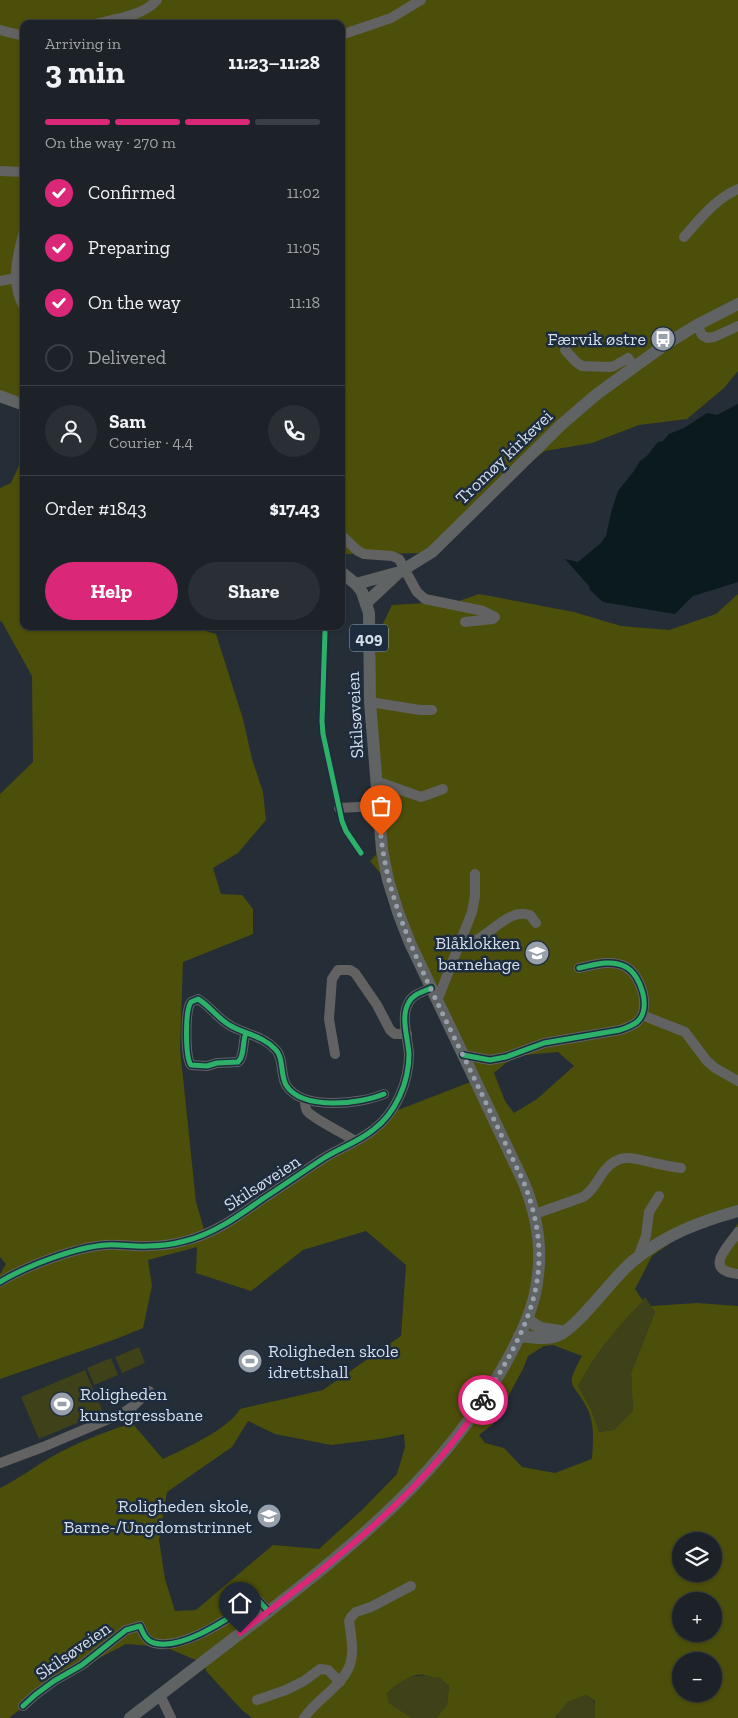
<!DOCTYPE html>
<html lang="en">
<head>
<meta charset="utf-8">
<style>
  :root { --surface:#1c2228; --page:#292f34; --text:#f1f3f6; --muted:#a0a4a8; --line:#3a3f45; --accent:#db2777 }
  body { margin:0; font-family:"Zilla Slab",serif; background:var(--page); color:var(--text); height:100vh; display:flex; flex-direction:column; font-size:19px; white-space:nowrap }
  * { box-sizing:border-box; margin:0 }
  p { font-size:16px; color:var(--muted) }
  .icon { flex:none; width:28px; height:28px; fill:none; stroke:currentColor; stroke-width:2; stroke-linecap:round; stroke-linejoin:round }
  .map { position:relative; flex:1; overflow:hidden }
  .side { position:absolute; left:20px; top:20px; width:325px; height:610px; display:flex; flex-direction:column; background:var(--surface); border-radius:10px; box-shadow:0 1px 4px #0004,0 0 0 1px var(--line) }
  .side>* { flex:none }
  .controls { position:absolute; left:672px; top:1532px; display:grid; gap:10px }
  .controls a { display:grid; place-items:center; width:50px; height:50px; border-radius:50%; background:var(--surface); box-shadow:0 1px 4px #0004,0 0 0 1px var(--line); font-size:25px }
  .pin { position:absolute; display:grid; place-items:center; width:42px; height:42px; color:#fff; margin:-51px -21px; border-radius:50% 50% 50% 0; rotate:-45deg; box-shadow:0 0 5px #0007 }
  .pin .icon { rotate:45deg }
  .courier { position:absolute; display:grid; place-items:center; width:50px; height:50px; margin:-25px; border:4px solid #db2777; border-radius:50%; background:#fff; color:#222; box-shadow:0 1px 6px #0007 }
  .overview em { font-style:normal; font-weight:800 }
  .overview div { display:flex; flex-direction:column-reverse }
  .overview { display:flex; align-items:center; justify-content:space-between; height:85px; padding:0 25px }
  h1 { font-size:32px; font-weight:800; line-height:38px }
  .bar { display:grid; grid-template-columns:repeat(4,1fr); gap:8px 5px; align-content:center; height:60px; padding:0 25px }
  .bar i { height:6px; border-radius:4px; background:var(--line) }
  .bar .on { background:var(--accent) }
  .bar p { grid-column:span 4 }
  .line { display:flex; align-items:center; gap:12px; padding:0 25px; border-top:1px solid var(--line) }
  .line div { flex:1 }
  .round { display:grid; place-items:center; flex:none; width:52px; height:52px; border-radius:26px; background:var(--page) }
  ol { padding:0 25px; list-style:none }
  li { display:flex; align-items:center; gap:15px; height:55px }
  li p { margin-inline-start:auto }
  li .icon { padding:5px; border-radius:50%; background:var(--accent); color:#fff; stroke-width:4 }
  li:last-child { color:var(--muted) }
  li i { width:28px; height:28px; border:2px solid var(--line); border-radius:50% }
  .primary-button { display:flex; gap:10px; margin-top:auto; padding:10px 25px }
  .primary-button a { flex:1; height:58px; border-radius:30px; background:var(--accent); color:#fff; font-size:20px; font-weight:800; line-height:58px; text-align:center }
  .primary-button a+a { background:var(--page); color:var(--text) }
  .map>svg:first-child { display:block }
</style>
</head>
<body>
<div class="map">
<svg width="738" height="1718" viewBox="0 0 738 1718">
  <rect width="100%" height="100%" fill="#252d36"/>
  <g fill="#3f4118">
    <path d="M645,1297L655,1312L631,1373L633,1411L614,1430L599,1432L591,1409L578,1386L587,1370L615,1330Z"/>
    <path d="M139,1347L145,1363L122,1373L115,1357Z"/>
    <path d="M111,1358L118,1375L94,1385L87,1368Z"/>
    <path d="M85,1370L103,1412L39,1439L21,1397Z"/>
    <path d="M428,1675L434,1678L439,1677L449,1686L447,1705L436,1718H412L389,1703L387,1693L407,1677Z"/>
    <path d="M586,1695C597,1703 597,1704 595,1718H554L568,1702Z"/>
  </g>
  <g fill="#4c4f0a" fill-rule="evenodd">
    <path d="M0,0H738V371L724,388L687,419L639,425L592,443L545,451L505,480L435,553L341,554V24H24V398L0,394Z"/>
    <path d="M24,455V626H151L202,630L216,634L243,719L252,759L263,792L266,820L238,853L213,868L221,894L242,895L253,909V934L183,962L180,1049L196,1202L206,1236L393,1112L473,1081L387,881L370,861L376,855L381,832L372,684L378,634L392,605L459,601L479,594L574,612L621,626L669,630L716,614L738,594V1213L692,1228L652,1256L635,1289L643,1301C617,1326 595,1355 578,1386L591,1409L599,1432L614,1430L633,1411L631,1373L655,1312L651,1306L697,1303L738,1306V1718H595V1701L586,1695L568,1702L554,1718H436L447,1705L449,1686L439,1677L434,1678C416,1668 400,1682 387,1693L389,1703L412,1718H252L242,1710L206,1671L205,1664L165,1647L126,1644L82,1667L41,1693L9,1718H0V1488C19,1479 35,1466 53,1456C78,1442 105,1432 132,1423L163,1459C184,1449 229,1429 240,1409L323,1390L401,1336L406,1265L366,1231L303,1250L251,1291L196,1273L197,1247L148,1260L152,1286L143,1328L116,1339L0,1379V1274L6,1264L0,1257V794L33,762L32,676L2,622L0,621V488L11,483ZM558,1052L574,1066L537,1099L514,1113L505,1101L494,1073L514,1056ZM553,1345L582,1356C564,1390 572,1379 587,1408C595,1424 593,1442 592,1459L555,1473L522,1467L504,1448L485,1443L479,1435L493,1424L523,1369L528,1356L544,1346ZM248,1421L275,1434L331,1445L380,1439L404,1434L405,1447L397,1474L363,1509L319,1549L273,1545L196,1610L175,1611L165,1579L159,1540L167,1492L232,1447ZM681,1541H714V1574H681ZM681,1601H714V1634H681ZM681,1661H714V1694H681Z"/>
    <path d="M738,1223V1276L719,1270V1256Z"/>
  </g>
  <path fill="#0a1a1d" d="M738,404V582L693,596L675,614L603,602L590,590L589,586L565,559L578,562L601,543L606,536L612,509L618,491L634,471L640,461L646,457L658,442L663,441L669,434L684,428L707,413L717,415Z"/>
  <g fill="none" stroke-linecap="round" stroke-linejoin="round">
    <g stroke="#616261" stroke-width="10">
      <path d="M96,24C117,18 143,16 157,0"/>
      <path d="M0,30L24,36"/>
      <path d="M341,35L391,18L421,0"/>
      <path d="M0,171L24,172"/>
      <path d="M24,231C17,257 10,283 24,307"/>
      <path d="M684,237C700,219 715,199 738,189"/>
      <path d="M0,281L15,278"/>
      <path d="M697,325L702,335L707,338L714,337L738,326"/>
      <path d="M565,350L576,362L582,366L609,367L614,366L628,358L634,366"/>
      <path d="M341,535L358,551L364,554L392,556L399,559L417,592L425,599L483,611L495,617L493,619L465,622"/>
      <path d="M370,702L420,710H432"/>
      <path d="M376,781L421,797L443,789"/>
      <path d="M339,808L378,806"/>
      <path d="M461,944C466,942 472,942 476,940C493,932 510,908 530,915L536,923"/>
      <path d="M436,999L439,996L472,912L475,896V874"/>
      <path d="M642,1015L685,1032L707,1061L715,1068L738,1081"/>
      <path d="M246,1033C242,1042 245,1056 238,1062L217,1063L207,1066L191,1065C185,1057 185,1010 191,1002L198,999C210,1006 218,1019 231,1026C245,1034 263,1036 275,1049C284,1057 280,1074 286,1085C302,1111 360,1104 384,1094"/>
      <path d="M335,1054L329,1019L332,979L338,970H350L355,973L377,1005L390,1030L395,1034H407"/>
      <path d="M463,1055L490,1060L506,1057L544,1043L620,1030C626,1028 632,1026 637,1022C652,1009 641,975 626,967C611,959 594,965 579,968"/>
      <path d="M305,1100C305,1104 305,1108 307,1111C313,1119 344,1133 355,1141"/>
      <path d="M535,1214L583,1197C594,1190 597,1180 605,1170C620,1152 634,1158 654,1163C663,1165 672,1167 681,1168"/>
      <path d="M738,1232C728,1247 702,1270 738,1274"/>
      <path d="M641,1255L640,1252L646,1236L649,1212L659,1196"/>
      <path d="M0,1282C26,1266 76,1247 106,1245C120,1244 134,1247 148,1246C160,1246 174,1244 185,1241C214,1234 240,1215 264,1198C284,1185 304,1171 324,1158C340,1148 358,1142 373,1130C396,1113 409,1082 409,1054C408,1038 400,1016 409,1002C413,994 423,992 431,988"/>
      <path d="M0,1463L43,1447L123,1413L132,1407L149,1391"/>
      <path d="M160,1695L171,1718"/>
      <path d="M257,1700L286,1690L304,1681L320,1669L328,1670L340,1682"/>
      <path d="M23,1706L35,1695L54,1681L82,1665L126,1630L140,1626C143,1633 146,1641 154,1643C182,1651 229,1618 252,1603L259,1601L268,1611"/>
      <path d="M304,1718C310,1709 318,1702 326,1695C355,1669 355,1659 349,1621L351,1617L356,1612L371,1607L411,1586"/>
    </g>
    <g stroke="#606364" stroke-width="12">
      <path d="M0,396L24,405"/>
      <path d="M356,584L396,573"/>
      <path d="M366,603L398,573L432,552L562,424L597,394L666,344L697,325L738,304"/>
      <path d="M527,1319L540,1328L560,1331"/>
      <path d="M519,1336C531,1337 545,1340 557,1336C578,1328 612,1278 633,1261C665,1235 698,1222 738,1211"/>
      <path d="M130,1718C173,1685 216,1652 259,1619C355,1544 443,1474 504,1366C520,1337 535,1308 538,1275C542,1243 536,1213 524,1183L410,943L398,912L388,880L382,850L370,702L369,613L362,592L356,584L341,572"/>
    </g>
    <defs>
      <g id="cycleway">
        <path d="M325,632L322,721L323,734L342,821L346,831L361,853"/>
        <path d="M246,1033C242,1042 245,1056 238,1062L217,1063L207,1066L191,1065C185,1057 185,1010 191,1002L198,999C210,1006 218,1019 231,1026C245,1034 263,1036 275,1049C284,1057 280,1074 286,1085C302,1111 360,1104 384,1094"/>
        <path d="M463,1055L490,1060L506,1057L544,1043L620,1030C626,1028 632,1026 637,1022C652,1009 641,975 626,967C611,959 594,965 579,968"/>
        <path d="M0,1282C26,1266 76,1247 106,1245C120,1244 134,1247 148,1246C160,1246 174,1244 185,1241C214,1234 240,1215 264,1198C284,1185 304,1171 324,1158C340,1148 358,1142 373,1130C396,1113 409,1082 409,1054C408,1038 400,1016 409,1002C413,994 423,992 431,988"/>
        <path d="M23,1706L35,1695L54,1681L82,1665L126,1630L140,1626C143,1633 146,1641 154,1643C182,1651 229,1618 252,1603L259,1601L268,1611"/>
      </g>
    </defs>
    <use href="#cycleway" stroke="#1d2c3e" stroke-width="8"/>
    <use href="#cycleway" stroke="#2db169" stroke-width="5"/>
  </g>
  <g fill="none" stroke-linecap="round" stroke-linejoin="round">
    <path stroke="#97a0ab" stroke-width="5" stroke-dasharray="0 9" d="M381,836C388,903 419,964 448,1025C474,1077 499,1130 524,1183C558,1270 530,1326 483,1400"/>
    <path stroke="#db2777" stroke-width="6" d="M240,1633C329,1565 422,1496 483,1400"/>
  </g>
  <defs>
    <symbol id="bus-disc" viewBox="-11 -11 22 22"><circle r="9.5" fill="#97a0ab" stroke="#1d2c3e"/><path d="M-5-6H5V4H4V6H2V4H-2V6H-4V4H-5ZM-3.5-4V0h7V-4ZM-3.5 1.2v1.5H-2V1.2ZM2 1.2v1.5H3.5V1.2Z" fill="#fff"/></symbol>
    <symbol id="school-disc" viewBox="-11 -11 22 22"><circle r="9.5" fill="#97a0ab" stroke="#1d2c3e"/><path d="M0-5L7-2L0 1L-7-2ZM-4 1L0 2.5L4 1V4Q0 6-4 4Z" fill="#fff"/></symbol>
    <symbol id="stadium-disc" viewBox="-11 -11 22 22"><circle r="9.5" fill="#97a0ab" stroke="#1d2c3e"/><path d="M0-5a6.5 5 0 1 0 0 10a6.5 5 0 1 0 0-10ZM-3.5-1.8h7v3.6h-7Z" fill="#fff"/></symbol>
  </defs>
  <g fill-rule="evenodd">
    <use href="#bus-disc" x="649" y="325" width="28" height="28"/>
    <use href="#school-disc" x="523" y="939" width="28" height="28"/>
    <use href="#stadium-disc" x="236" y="1347" width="28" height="28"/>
    <use href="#stadium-disc" x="48" y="1390" width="28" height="28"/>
    <use href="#school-disc" x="255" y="1502" width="28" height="28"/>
  </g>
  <g text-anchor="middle" stroke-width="5" stroke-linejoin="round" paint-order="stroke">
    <rect fill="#1d2c3e" stroke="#9da9b6" stroke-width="1" x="350" y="624.5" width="38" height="27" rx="4"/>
    <g font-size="16" font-weight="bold" fill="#d4deea">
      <text x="369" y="644">409</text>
    </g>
    <g font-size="18" fill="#d4deea" stroke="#1d2c3e" text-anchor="end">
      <text x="646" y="345">Færvik østre</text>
      <text x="520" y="949">Blåklokken<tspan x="520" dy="21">barnehage</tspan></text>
      <text x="268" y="1357" text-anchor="start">Roligheden skole<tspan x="268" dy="21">idrettshall</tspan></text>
      <text x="80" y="1400" text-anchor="start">Roligheden<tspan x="80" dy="21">kunstgressbane</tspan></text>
      <text x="252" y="1512">Roligheden skole,<tspan x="252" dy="21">Barne-/Ungdomstrinnet</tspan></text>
    </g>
    <g font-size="18" fill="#d4deea" stroke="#1d2c3e">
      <text transform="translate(504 457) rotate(-44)" y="6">Tromøy kirkevei</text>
      <text transform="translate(355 715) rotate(-93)" y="6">Skilsøveien</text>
      <text transform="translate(262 1183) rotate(-33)" y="6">Skilsøveien</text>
      <text transform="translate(73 1651) rotate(-35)" y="6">Skilsøveien</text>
    </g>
  </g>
</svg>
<div class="controls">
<a><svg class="icon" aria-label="layers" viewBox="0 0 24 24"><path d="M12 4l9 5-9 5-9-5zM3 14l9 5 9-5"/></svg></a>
<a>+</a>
<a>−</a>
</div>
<div class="pin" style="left:381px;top:836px;background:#ea580c"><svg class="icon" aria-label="bag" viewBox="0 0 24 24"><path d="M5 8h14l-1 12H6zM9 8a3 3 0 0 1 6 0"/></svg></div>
<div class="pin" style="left:240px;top:1633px;background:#1f2937"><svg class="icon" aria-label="home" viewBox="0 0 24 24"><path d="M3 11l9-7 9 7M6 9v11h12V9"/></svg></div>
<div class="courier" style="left:483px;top:1400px"><svg class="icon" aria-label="bike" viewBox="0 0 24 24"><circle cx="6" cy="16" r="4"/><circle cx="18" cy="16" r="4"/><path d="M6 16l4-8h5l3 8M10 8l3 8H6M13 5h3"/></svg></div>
<section class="side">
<div class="overview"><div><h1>3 min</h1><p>Arriving in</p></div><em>11:23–11:28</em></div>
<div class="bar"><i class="on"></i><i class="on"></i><i class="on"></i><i></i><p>On the way · 270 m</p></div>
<ol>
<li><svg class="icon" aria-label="check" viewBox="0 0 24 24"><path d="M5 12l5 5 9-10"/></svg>Confirmed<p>11:02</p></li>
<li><svg class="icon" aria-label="check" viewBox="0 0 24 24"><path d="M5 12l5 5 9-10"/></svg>Preparing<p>11:05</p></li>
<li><svg class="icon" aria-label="check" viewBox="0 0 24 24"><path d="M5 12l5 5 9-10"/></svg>On the way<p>11:18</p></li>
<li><i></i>Delivered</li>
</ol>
<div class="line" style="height:90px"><a class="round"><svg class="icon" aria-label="person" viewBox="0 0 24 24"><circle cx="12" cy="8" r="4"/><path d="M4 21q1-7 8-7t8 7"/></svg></a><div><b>Sam</b><p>Courier · 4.4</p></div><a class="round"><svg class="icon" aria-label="phone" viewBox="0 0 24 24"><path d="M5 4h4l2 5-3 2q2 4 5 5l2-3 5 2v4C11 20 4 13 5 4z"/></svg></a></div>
<div class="line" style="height:65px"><div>Order #1843</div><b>$17.43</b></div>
<div class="primary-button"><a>Help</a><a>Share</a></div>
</section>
</div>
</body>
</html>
